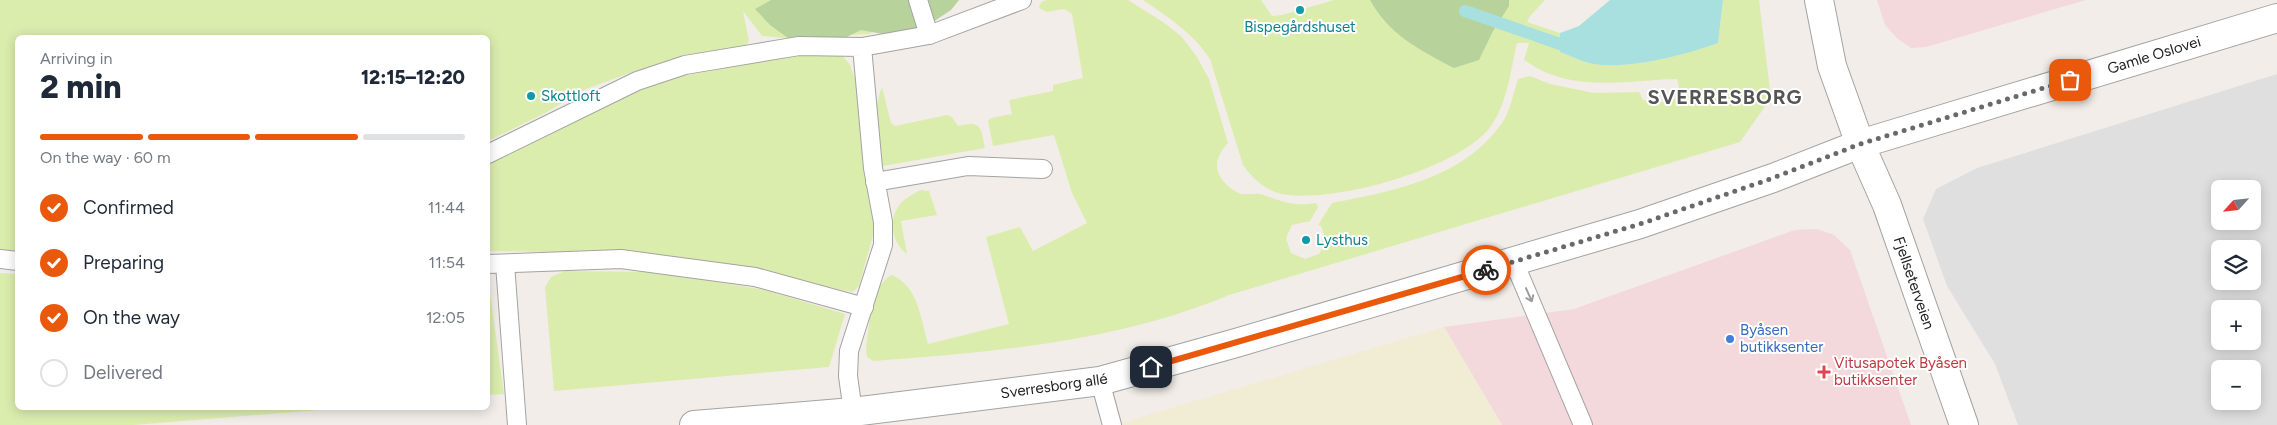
<!DOCTYPE html>
<html lang="en">
<head>
<meta charset="utf-8">
<style>
  :root { --surface:#fff; --page:#f6f6f7; --text:#1f2937; --muted:#747a83; --line:#e0e1e3; --accent:#ea580c }
  body { margin:0; font-family:Figtree,sans-serif; background:var(--page); color:var(--text); height:100vh; display:flex; flex-direction:column; font-size:19px; white-space:nowrap }
  * { box-sizing:border-box; margin:0 }
  p { font-size:16px; color:var(--muted) }
  .icon { flex:none; width:28px; height:28px; fill:none; stroke:currentColor; stroke-width:2; stroke-linecap:round; stroke-linejoin:round }
  .map { position:relative; flex:1; overflow:hidden }
  .drawer { position:absolute; left:15px; top:35px; width:475px; height:375px; display:flex; flex-direction:column; background:var(--surface); border-radius:8px; box-shadow:0 2px 12px #0003 }
  .drawer>* { flex:none }
  .needle { width:32px; rotate:243deg }
  .buttons { position:absolute; left:2211px; top:180px; display:grid; gap:10px }
  .buttons a { display:grid; place-items:center; width:50px; height:50px; border-radius:8px; background:var(--surface); box-shadow:0 2px 12px #0003; font-size:25px }
  .pin { position:absolute; display:grid; place-items:center; width:42px; height:42px; color:#fff; margin:-21px; border-radius:10px; box-shadow:0 2px 8px #0006 }
  .courier { position:absolute; display:grid; place-items:center; width:50px; height:50px; margin:-25px; border:4px solid #ea580c; border-radius:50%; background:#fff; color:#222; box-shadow:0 1px 6px #0007 }
  .headline em { font-style:normal; font-weight:800 }
  .headline div { display:flex; flex-direction:column-reverse }
  .headline { display:flex; align-items:center; justify-content:space-between; height:85px; padding:0 25px }
  h1 { font-size:32px; font-weight:800; line-height:38px }
  .bar { display:grid; grid-template-columns:repeat(4,1fr); gap:8px 5px; align-content:center; height:60px; padding:0 25px }
  .bar i { height:6px; border-radius:4px; background:var(--line) }
  .bar .on { background:var(--accent) }
  .bar p { grid-column:span 4 }
  ol { padding:0 25px; list-style:none }
  li { display:flex; align-items:center; gap:15px; height:55px }
  li p { margin-inline-start:auto }
  li .icon { padding:5px; border-radius:50%; background:var(--accent); color:#fff; stroke-width:4 }
  li:last-child { color:var(--muted) }
  li i { width:28px; height:28px; border:2px solid var(--line); border-radius:50% }
  .map>svg:first-child { display:block }
</style>
</head>
<body>
<div class="map">
<svg width="2277" height="425" viewBox="0 0 2277 425">
  <rect width="100%" height="100%" fill="#f2ede8"/>
  <path fill="#e0dfdf" fill-rule="evenodd" d="M2277,74V425H2018L1995,364L1947,286L1923,219L1936,189L1977,168ZM2220,189H2252V221H2220ZM2220,249H2252V281H2220ZM2220,309H2252V341H2220ZM2220,369H2252V401H2220Z"/>
  <g fill="#f3d8dc">
    <path d="M1877,0H2086L1926,47L1911,48L1898,39L1885,25Z"/>
    <path d="M1817,229L1834,235L1850,250L1911,425H1502L1444,327L1574,309L1795,230Z"/>
  </g>
  <path fill="#f1ecd4" d="M1444,327L1502,425H1101L1124,422Z"/>
  <g fill="#dbedad">
    <path d="M0,0H911L910,14L869,34L786,38L762,36L743,11L749,41L744,48L680,59L635,71L586,89L545,113L488,141V38H18L17,251L0,249Z"/>
    <path d="M1046,0H1128L1163,22L1181,36L1197,57L1209,79L1228,143C1216,156 1212,169 1225,183C1229,187 1235,192 1241,194C1247,195 1254,193 1260,194C1282,201 1292,207 1316,203L1318,207L1310,221L1292,225L1286,238L1291,253L1305,259L1319,254L1326,241L1321,226L1318,225L1332,203C1394,191 1469,177 1505,118C1511,107 1514,91 1518,79L1530,76L1550,84L1594,93L1639,92L1643,100C1661,103 1686,107 1677,79C1634,80 1589,90 1547,73C1539,70 1531,64 1524,60L1529,43H1517C1511,69 1507,104 1491,126C1460,169 1332,204 1282,194C1265,190 1253,179 1243,165L1210,59C1193,33 1168,17 1143,0H1261L1272,16L1282,15L1334,0H1545L1530,16L1527,22L1560,33L1561,52C1571,56 1582,62 1593,64C1627,70 1685,55 1718,43L1723,0H1759L1771,98L1740,142L1229,295C1117,342 993,352 873,361L867,357L866,349C869,328 871,284 892,275C918,286 921,319 928,344L1009,324L986,237L1020,227L1033,251L1087,223L1072,193L1054,135L993,146L988,121L991,118L1012,114L1009,100L1053,91V85L1083,78L1072,14L1064,9L1047,12L1039,8L1041,2Z"/>
    <path d="M797,55H842L850,65L857,84L863,164L874,216V232L859,286L853,292L653,254L488,251V161L622,96L682,76Z"/>
    <path d="M882,87L891,123L895,126L947,115L952,117L958,126C981,120 981,127 985,148L883,166C878,137 871,115 882,87Z"/>
    <path d="M921,190L929,191L937,215L901,221L907,254C893,244 888,222 898,207C904,198 913,194 921,190Z"/>
    <path d="M565,271L655,272L765,290L845,314L829,367L554,391L545,287L551,277Z"/>
    <path d="M0,273L17,274L18,408H343L134,425H0Z"/>
    <path d="M488,292L490,294L504,394L488,395Z"/>
  </g>
  <g fill="#b8d29c">
    <path d="M771,0H959L951,10L918,32L888,35L861,30L839,41L810,36L792,41L770,25L755,9Z"/>
    <path d="M1370,0H1509V6L1493,31L1479,60L1454,68C1420,50 1390,36 1370,0Z"/>
  </g>
  <path fill="#a8e0e0" d="M1610,0H1723L1718,43C1686,55 1627,70 1593,64C1582,62 1571,56 1560,52V33L1579,26Z"/>
  <g fill="none" stroke-linecap="round" stroke-linejoin="round">
    <path stroke="#a8e0e0" stroke-width="12" d="M1465,11L1560,44"/>
    <defs>
      <g id="service">
        <path d="M918,0L929,35"/>
        <path d="M862,47L929,35L1022,0"/>
        <path d="M488,154L637,81L685,65L799,46L862,47L873,168L883,222V245L849,351L848,376L853,412"/>
        <path d="M875,182L968,166L1043,169"/>
        <path d="M0,259L18,261"/>
        <path d="M1514,262L1583,425"/>
        <path d="M488,264L621,259L755,277L864,307"/>
        <path d="M505,264L517,425"/>
        <path d="M1100,381L1112,425"/>
      </g>
      <g id="tertiary">
        <path d="M1819,0L1832,66L1860,144L1887,205L1964,425"/>
        <path d="M694,425L853,412L1100,381L1236,343L1640,224L1773,178L1860,144L2277,18"/>
      </g>
    </defs>
    <use href="#service" stroke="#a3a3a3" stroke-width="20"/>
    <use href="#tertiary" stroke="#a3a3a3" stroke-width="30"/>
    <use href="#service" stroke="#fff" stroke-width="18"/>
    <use href="#tertiary" stroke="#fff" stroke-width="28"/>
  </g>
  <defs><path id="oneway-shaft" d="M-6 0H5M1.5-3L5.5 0L1.5 3" fill="none" stroke-width="1.6" stroke-linecap="round" stroke-linejoin="round" transform="scale(1.25)"/></defs>
  <use stroke="#9c9c9c" href="#oneway-shaft" transform="translate(1529 295) rotate(66)"/>
  <g fill="none" stroke-linecap="round" stroke-linejoin="round">
    <path stroke="#6b6967" stroke-width="5" stroke-dasharray="0 9" d="M1486,270L1640,224L1773,178L1860,144L2070,80"/>
    <path stroke="#ea580c" stroke-width="6" d="M1151,367L1486,270"/>
  </g>
  <g fill="#0f9aa8" stroke="#fff" stroke-width="2">
    <circle cx="1300" cy="10" r="5"/>
    <circle cx="531" cy="96" r="5"/>
    <circle cx="1306" cy="240" r="5"/>
  </g>
  <circle fill="#3f7fe0" stroke="#fff" stroke-width="2" cx="1730" cy="339" r="5"/>
  <path fill="#e0444e" stroke="#fff" stroke-width="2" d="M1821.5 364.5h5v5h5v5h-5v5h-5v-5h-5v-5h5z"/>
  <g text-anchor="middle" stroke-width="4" stroke-linejoin="round" paint-order="stroke">
    <g font-size="15" fill="#0d838f" stroke="#fff" text-anchor="start">
      <text x="1300" y="32" text-anchor="middle">Bispegårdshuset</text>
      <text x="541" y="101">Skottloft</text>
      <text x="1316" y="245">Lysthus</text>
    </g>
    <g font-size="15" fill="#222" stroke="#fff">
      <text transform="translate(2154 55) rotate(-17)" y="5">Gamle Oslovei</text>
      <text transform="translate(1914 283) rotate(71)" y="5">Fjellseterveien</text>
      <text transform="translate(1054 386) rotate(-8)" y="5">Sverresborg allé</text>
    </g>
    <g font-size="15" fill="#366cbe" stroke="#fff" text-anchor="start">
      <text x="1740" y="335">Byåsen<tspan x="1740" dy="17">butikksenter</tspan></text>
    </g>
    <g font-size="15" fill="#be3a42" stroke="#fff" text-anchor="start">
      <text x="1834" y="368">Vitusapotek Byåsen<tspan x="1834" dy="17">butikksenter</tspan></text>
    </g>
    <g font-size="20" font-weight="bold" letter-spacing="1" fill="#555" stroke="#fff">
      <text x="1725" y="104">SVERRESBORG</text>
    </g>
  </g>
</svg>
<div class="buttons">
<a><svg class="needle" viewBox="-14 -14 28 28"><path d="M0-13l5 13h-10z" fill="#e53935"/><path d="M0 13l5-13h-10z" fill="#747a83"/></svg></a>
<a><svg class="icon" aria-label="layers" viewBox="0 0 24 24"><path d="M12 4l9 5-9 5-9-5zM3 14l9 5 9-5"/></svg></a>
<a>+</a>
<a>−</a>
</div>
<div class="pin" style="left:2070px;top:80px;background:#ea580c"><svg class="icon" aria-label="bag" viewBox="0 0 24 24"><path d="M5 8h14l-1 12H6zM9 8a3 3 0 0 1 6 0"/></svg></div>
<div class="pin" style="left:1151px;top:367px;background:#1f2937"><svg class="icon" aria-label="home" viewBox="0 0 24 24"><path d="M3 11l9-7 9 7M6 9v11h12V9"/></svg></div>
<div class="courier" style="left:1486px;top:270px"><svg class="icon" aria-label="bike" viewBox="0 0 24 24"><circle cx="6" cy="16" r="4"/><circle cx="18" cy="16" r="4"/><path d="M6 16l4-8h5l3 8M10 8l3 8H6M13 5h3"/></svg></div>
<section class="drawer">
<div class="headline"><div><h1>2 min</h1><p>Arriving in</p></div><em>12:15–12:20</em></div>
<div class="bar"><i class="on"></i><i class="on"></i><i class="on"></i><i></i><p>On the way · 60 m</p></div>
<ol>
<li><svg class="icon" aria-label="check" viewBox="0 0 24 24"><path d="M5 12l5 5 9-10"/></svg>Confirmed<p>11:44</p></li>
<li><svg class="icon" aria-label="check" viewBox="0 0 24 24"><path d="M5 12l5 5 9-10"/></svg>Preparing<p>11:54</p></li>
<li><svg class="icon" aria-label="check" viewBox="0 0 24 24"><path d="M5 12l5 5 9-10"/></svg>On the way<p>12:05</p></li>
<li><i></i>Delivered</li>
</ol>
</section>
</div>
</body>
</html>
